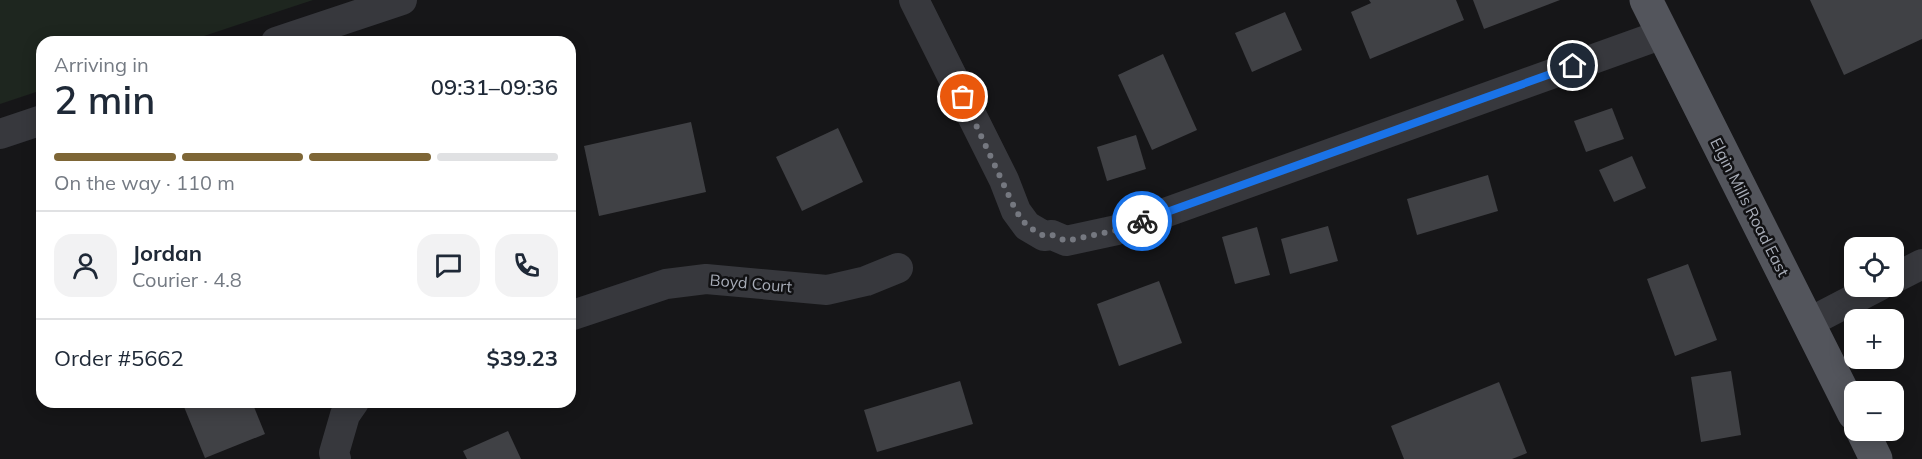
<!DOCTYPE html>
<html lang="en">
<head>
<meta charset="utf-8">
<style>
  :root { --surface:#fff; --page:#f2f2f3; --text:#1f2937; --muted:#747a83; --line:#e0e1e3; --accent:#7e6636 }
  body { margin:0; font-family:Mulish,sans-serif; background:var(--page); color:var(--text); height:100vh; display:flex; flex-direction:column; font-size:22px; white-space:nowrap }
  * { box-sizing:border-box; margin:0 }
  p { font-size:20px; color:var(--muted) }
  .icon { flex:none; width:33px; height:33px; fill:none; stroke:currentColor; stroke-width:2; stroke-linecap:round; stroke-linejoin:round }
  .map { position:relative; flex:1; overflow:hidden }
  .panel { position:absolute; left:36px; top:36px; width:540px; height:372px; display:flex; flex-direction:column; background:var(--surface); border-radius:18px; box-shadow:0 3px 15px #0003 }
  .panel>* { flex:none }
  .fabs { position:absolute; left:1844px; top:237px; display:grid; gap:12px }
  .fabs a { display:grid; place-items:center; width:60px; height:60px; border-radius:12px; background:var(--surface); box-shadow:0 3px 15px #0003; font-size:30px }
  .pin { position:absolute; display:grid; place-items:center; width:51px; height:51px; color:#fff; margin:-26px; border:3px solid #fff; border-radius:50%; box-shadow:0 2px 6px #0007 }
  .courier { position:absolute; display:grid; place-items:center; width:60px; height:60px; margin:-30px; border:4px solid #1a73e8; border-radius:50%; background:#fff; color:#222; box-shadow:0 2px 8px #0007 }
  .head em { font-style:normal; font-weight:600 }
  .head div { display:flex; flex-direction:column-reverse }
  .head { display:flex; align-items:center; justify-content:space-between; height:102px; padding:0 18px }
  h1 { font-size:39px; font-weight:600; line-height:45px }
  .bar { display:grid; grid-template-columns:repeat(4,1fr); gap:9px 6px; align-content:center; height:72px; padding:0 18px }
  .bar i { height:8px; border-radius:4px; background:var(--line) }
  .bar .on { background:var(--accent) }
  .bar p { grid-column:span 4 }
  .line { display:flex; align-items:center; gap:15px; padding:0 18px; border-top:2px solid var(--line) }
  .line div { flex:1 }
  .round { display:grid; place-items:center; flex:none; width:63px; height:63px; border-radius:18px; background:var(--page) }
  .map>svg:first-child { display:block }
</style>
</head>
<body>
<div class="map">
<svg width="1922" height="459" viewBox="0 0 1922 459">
  <rect width="100%" height="100%" fill="#161618"/>
  <path fill="#1e261f" d="M0,0H313L186,42H42V90L0,104Z"/>
  <g fill="#404145">
    <path d="M1369,0H1456L1464,20L1370,59L1351,12L1371,3Z"/>
    <path d="M1473,0H1560L1484,29Z"/>
    <path d="M1810,0H1922V39L1844,75Z"/>
    <path d="M1285,12L1302,50L1252,72L1235,33Z"/>
    <path d="M1163,54L1197,130L1152,150L1118,75Z"/>
    <path d="M1612,108L1624,139L1586,152L1574,121Z"/>
    <path d="M691,122L706,192L599,216L584,146Z"/>
    <path d="M838,128L863,182L802,211L776,157Z"/>
    <path d="M1136,135L1146,169L1107,181L1097,147Z"/>
    <path d="M1632,156L1646,188L1614,202L1599,170Z"/>
    <path d="M1488,175L1498,211L1417,235L1407,199Z"/>
    <path d="M1328,226L1338,261L1290,274L1281,239Z"/>
    <path d="M1257,227L1270,275L1235,284L1222,237Z"/>
    <path d="M1688,264L1717,340L1675,356L1647,279Z"/>
    <path d="M1159,281L1182,343L1119,366L1097,304Z"/>
    <path d="M1731,371L1741,435L1701,442L1691,377Z"/>
    <path d="M960,381L973,424L877,452L864,410Z"/>
    <path d="M1499,382L1527,453L1512,459H1404L1391,426Z"/>
    <path d="M182,402H252L265,434L205,458Z"/>
    <path d="M508,431L521,459H467L463,451Z"/>
  </g>
  <g fill="none" stroke-linecap="round" stroke-linejoin="round">
    <g stroke="#37383d" stroke-width="30">
      <path d="M914,0L1004,180L1016,211L1027,226L1044,236L1052,235L1066,241L1117,230L1663,34"/>
      <path d="M276,42L402,0"/>
      <path d="M0,134L42,120"/>
      <path d="M1893,279L1922,264"/>
      <path d="M570,316L666,284L706,279L827,290L866,281L898,268"/>
      <path d="M1808,323L1879,286"/>
      <path d="M336,459L334,453L345,415L354,402"/>
    </g>
    <g stroke="#53555c" stroke-width="33">
      <path d="M1646,0L1854,414"/>
      <path d="M1862,430L1876,459"/>
    </g>
  </g>
  <g fill="none" stroke-linecap="round" stroke-linejoin="round">
    <path stroke="#757880" stroke-width="6" stroke-dasharray="0 10.8" d="M963,97L1016,211L1027,226L1044,236L1052,235L1066,241L1117,230L1142,221"/>
    <path stroke="#1a73e8" stroke-width="8" d="M1142,221L1573,66"/>
  </g>
  <g text-anchor="middle" stroke-width="5" stroke-linejoin="round" paint-order="stroke">
    <g font-size="16" fill="#a8adb8" stroke="#111113">
      <text transform="translate(1750 207) rotate(63)" y="6">Elgin Mills Road East</text>
      <text transform="translate(751 283) rotate(5)" y="6">Boyd Court</text>
    </g>
  </g>
</svg>
<div class="fabs">
<a><svg class="icon" aria-label="locate" viewBox="0 0 24 24"><circle cx="12" cy="12" r="6"/><path d="M12 2v4M12 18v4M2 12h4M18 12h4"/></svg></a>
<a>+</a>
<a>−</a>
</div>
<div class="pin" style="left:963px;top:97px;background:#ea580c"><svg class="icon" aria-label="bag" viewBox="0 0 24 24"><path d="M5 8h14l-1 12H6zM9 8a3 3 0 0 1 6 0"/></svg></div>
<div class="pin" style="left:1573px;top:66px;background:#1f2937"><svg class="icon" aria-label="home" viewBox="0 0 24 24"><path d="M3 11l9-7 9 7M6 9v11h12V9"/></svg></div>
<div class="courier" style="left:1142px;top:221px"><svg class="icon" aria-label="bike" viewBox="0 0 24 24"><circle cx="6" cy="16" r="4"/><circle cx="18" cy="16" r="4"/><path d="M6 16l4-8h5l3 8M10 8l3 8H6M13 5h3"/></svg></div>
<section class="panel">
<div class="head"><div><h1>2 min</h1><p>Arriving in</p></div><em>09:31–09:36</em></div>
<div class="bar"><i class="on"></i><i class="on"></i><i class="on"></i><i></i><p>On the way · 110 m</p></div>
<div class="line" style="height:108px"><a class="round"><svg class="icon" aria-label="person" viewBox="0 0 24 24"><circle cx="12" cy="8" r="4"/><path d="M4 21q1-7 8-7t8 7"/></svg></a><div><b>Jordan</b><p>Courier · 4.8</p></div><a class="round"><svg class="icon" aria-label="chat" viewBox="0 0 24 24"><path d="M4 5h16v11H9l-5 4z"/></svg></a><a class="round"><svg class="icon" aria-label="phone" viewBox="0 0 24 24"><path d="M5 4h4l2 5-3 2q2 4 5 5l2-3 5 2v4C11 20 4 13 5 4z"/></svg></a></div>
<div class="line" style="height:78px"><div>Order #5662</div><b>$39.23</b></div>
</section>
</div>
</body>
</html>
